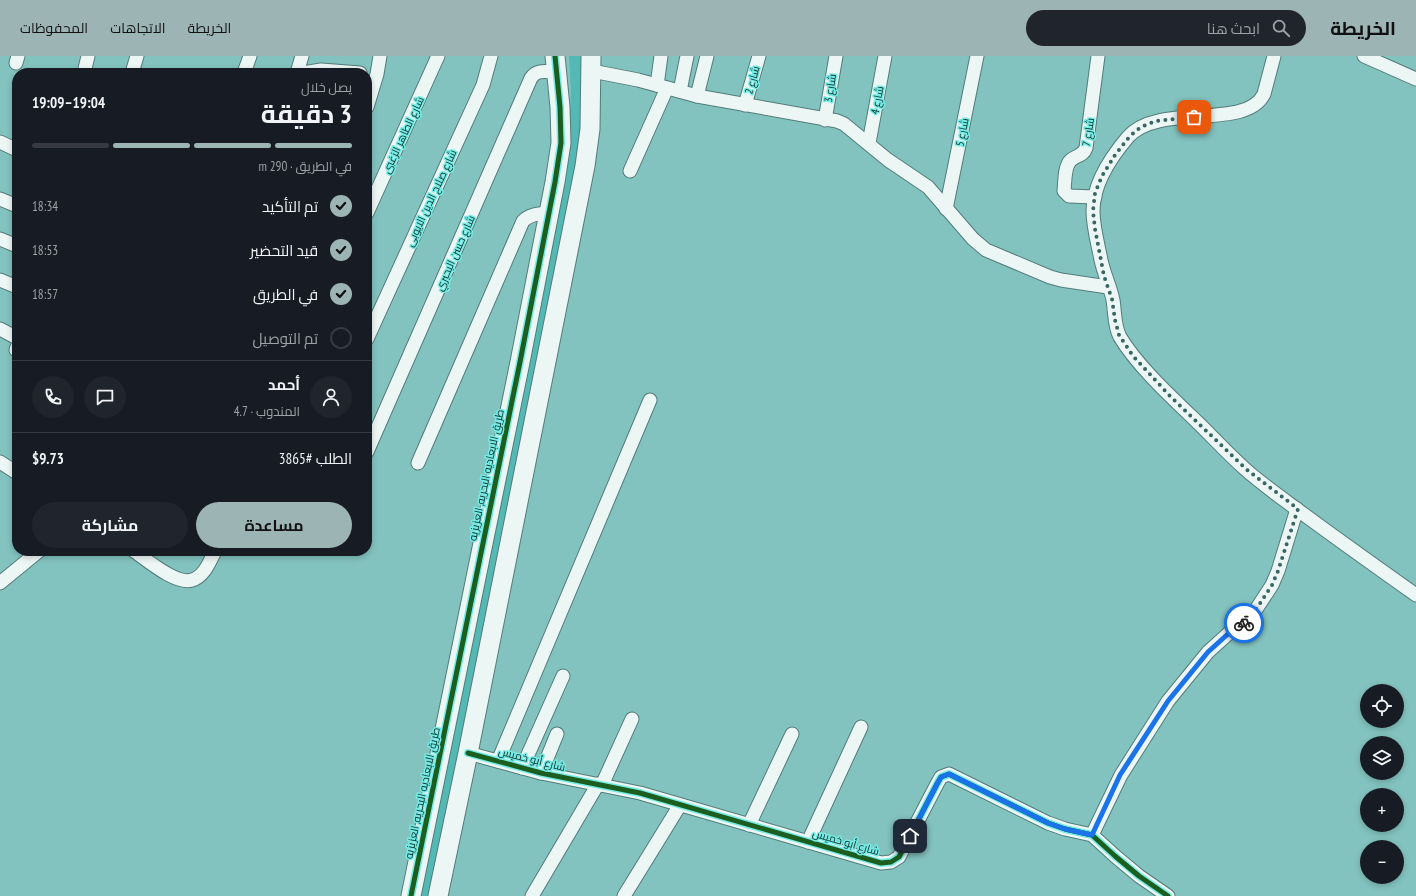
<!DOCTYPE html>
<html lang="ar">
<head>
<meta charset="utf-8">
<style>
  :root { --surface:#171b24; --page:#20242c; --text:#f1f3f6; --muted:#9ea1a6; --line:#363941; --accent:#9db4b4 }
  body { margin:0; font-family:"PT Sans Narrow",Cairo,sans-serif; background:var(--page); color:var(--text); direction:rtl; height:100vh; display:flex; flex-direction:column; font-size:15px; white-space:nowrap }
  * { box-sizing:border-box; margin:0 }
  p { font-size:13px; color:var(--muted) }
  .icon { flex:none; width:22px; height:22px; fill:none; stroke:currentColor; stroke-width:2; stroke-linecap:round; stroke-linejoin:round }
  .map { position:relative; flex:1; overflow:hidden; direction:ltr }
  .drawer { position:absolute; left:12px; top:12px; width:360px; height:488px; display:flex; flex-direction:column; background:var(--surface); border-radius:16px; box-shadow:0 2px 6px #0003; direction:rtl }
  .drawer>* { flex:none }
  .buttons { position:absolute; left:1360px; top:628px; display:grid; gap:8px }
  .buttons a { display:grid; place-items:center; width:44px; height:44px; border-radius:50%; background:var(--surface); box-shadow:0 2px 6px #0003; font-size:20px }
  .pin { position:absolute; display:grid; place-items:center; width:34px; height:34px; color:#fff; margin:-17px; border-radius:8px; box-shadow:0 2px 6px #0006 }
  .courier { position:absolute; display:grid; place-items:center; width:40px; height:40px; margin:-20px; border:3px solid #1a73e8; border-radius:50%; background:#fff; color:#222; box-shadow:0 1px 5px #0007 }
  .head em { font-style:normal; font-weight:700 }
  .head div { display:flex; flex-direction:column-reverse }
  .head { display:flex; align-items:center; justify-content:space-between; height:68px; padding:0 20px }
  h1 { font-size:26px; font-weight:700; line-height:30px }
  .bar { display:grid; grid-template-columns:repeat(4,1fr); gap:6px 4px; align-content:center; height:48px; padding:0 20px }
  .bar i { height:5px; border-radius:3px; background:var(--line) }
  .bar .selected { background:var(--accent) }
  .bar p { grid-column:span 4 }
  .line { display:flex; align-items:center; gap:10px; padding:0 20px; border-top:1px solid var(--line) }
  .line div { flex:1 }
  .round { display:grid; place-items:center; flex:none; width:42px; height:42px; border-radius:21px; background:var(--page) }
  ol { padding:0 20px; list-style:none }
  li { display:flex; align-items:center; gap:12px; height:44px }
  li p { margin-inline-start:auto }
  li .icon { padding:4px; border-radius:50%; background:var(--accent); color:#111; stroke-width:4 }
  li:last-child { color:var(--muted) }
  li i { width:22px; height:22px; border:2px solid var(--line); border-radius:50% }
  .cta { display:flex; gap:8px; margin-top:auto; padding:8px 20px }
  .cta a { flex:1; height:46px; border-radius:24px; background:var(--accent); color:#111; font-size:16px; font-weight:700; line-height:46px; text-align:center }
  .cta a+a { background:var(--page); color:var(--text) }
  header { display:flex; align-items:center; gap:24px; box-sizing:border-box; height:56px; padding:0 20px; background:var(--accent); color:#111 }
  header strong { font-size:19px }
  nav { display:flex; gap:22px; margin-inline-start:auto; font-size:14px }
  .search { width:280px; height:36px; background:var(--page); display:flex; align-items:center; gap:10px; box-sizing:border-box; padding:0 14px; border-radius:22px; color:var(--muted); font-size:15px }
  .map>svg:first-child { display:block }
</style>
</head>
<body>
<header>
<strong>الخريطة</strong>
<div class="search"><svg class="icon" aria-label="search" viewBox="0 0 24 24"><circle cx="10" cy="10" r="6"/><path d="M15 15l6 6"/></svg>ابحث هنا</div>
<nav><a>الخريطة</a><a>الاتجاهات</a><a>المحفوظات</a></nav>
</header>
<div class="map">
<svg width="1416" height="840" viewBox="0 0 1416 840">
  <rect width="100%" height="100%" fill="#83c3bf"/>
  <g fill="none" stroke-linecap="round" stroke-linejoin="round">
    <path stroke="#54b9b4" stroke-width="12" d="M424,840L446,728L507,439L574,105L577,35L575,0"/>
    <defs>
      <g id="street">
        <path d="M1274,0L1264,38C1246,75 1159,46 1128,81C1111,101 1093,128 1093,155C1093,171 1098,188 1101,204C1104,218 1110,230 1113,244C1115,256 1114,270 1120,281C1137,309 1167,337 1191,360C1209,377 1226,396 1245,413C1263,429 1283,443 1302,457C1340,485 1378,512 1416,539"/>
        <path d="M1364,0L1416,23"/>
        <path d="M16,7L18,0"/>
        <path d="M592,15L638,24L697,40L837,65L844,68L888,104L928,131L973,183L986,194L1050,221L1061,224L1108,231"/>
        <path d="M84,17L88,0"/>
        <path d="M132,17L137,0"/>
        <path d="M244,17L250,0"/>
        <path d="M297,17L302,0"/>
        <path d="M303,17L321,14L360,17"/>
        <path d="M657,29L661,0"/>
        <path d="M680,35L687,0"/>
        <path d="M697,40L707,0"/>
        <path d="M745,49L759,0"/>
        <path d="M367,51L377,18L380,0"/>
        <path d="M825,64L836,0"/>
        <path d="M0,86L17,94"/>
        <path d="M869,87L885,0"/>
        <path d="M630,115L667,32"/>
        <path d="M1095,141L1069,140L1064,135C1065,127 1064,110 1071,104C1077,99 1083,100 1086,92L1098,0"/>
        <path d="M0,143L17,150"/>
        <path d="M946,153L977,0"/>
        <path d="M367,157L438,0"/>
        <path d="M0,183L17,190"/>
        <path d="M0,224L17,231"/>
        <path d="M0,273L17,282"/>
        <path d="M367,283L483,29L491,0"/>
        <path d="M16,294L17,291"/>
        <path d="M367,396L531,22C537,13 546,16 556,16"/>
        <path d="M0,406L17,417"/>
        <path d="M418,407L523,165C530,158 539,158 548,157"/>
        <path d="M134,495C147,504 176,529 192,524C204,521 210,505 215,495"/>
        <path d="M0,527L39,495"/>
        <path d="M468,697L541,717L640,737L881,807L891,806L899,801L937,728L941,721L949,718L1048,767L1065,773L1092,779L1115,800L1139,820L1168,840"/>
        <path d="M498,705L650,344"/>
        <path d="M522,712L563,620"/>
        <path d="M541,717L557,678"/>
        <path d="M602,729L632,663"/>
        <path d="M749,769L792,678"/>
        <path d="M1092,779L1121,719L1168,645L1208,596L1229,577L1245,566L1253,558L1272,529L1278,515L1297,453"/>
        <path d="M808,786L861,671"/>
        <path d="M532,840L598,728"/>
        <path d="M624,840L680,749"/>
      </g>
      <g id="secondary">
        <path d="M411,840L520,306L555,126L561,87L560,51L555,0"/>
        <path d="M438,840L468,697L585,110L590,73L591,0"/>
      </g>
    </defs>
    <use href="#street" stroke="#527c79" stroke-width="15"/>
    <use href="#secondary" stroke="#527c79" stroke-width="21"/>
    <use href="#street" stroke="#ecf6f5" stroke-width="13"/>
    <use href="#secondary" stroke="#ecf6f5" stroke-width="19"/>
    <defs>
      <g id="cycleway">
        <path d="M468,697L541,717L640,737L881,807L891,806L899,801L937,728L941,721L949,718L1048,767L1065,773L1092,779L1115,800L1139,820L1168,840"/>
        <path d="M411,840L520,306L555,126L561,87L560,51L555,0"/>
      </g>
    </defs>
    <use href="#cycleway" stroke="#76ebe4" stroke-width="8"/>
    <use href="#cycleway" stroke="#1b5e20" stroke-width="5"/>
  </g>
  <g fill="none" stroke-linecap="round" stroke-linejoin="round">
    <path stroke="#376663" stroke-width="4" stroke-dasharray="0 7.2" d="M1194,61L1156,65L1141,71L1130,80L1115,99L1102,120L1095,137L1093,155L1095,173L1104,220L1112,243L1115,264L1119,279L1133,300L1170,340L1246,413L1298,453L1278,515L1272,529L1253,558L1244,567"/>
    <path stroke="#1a73e8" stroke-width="5" d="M910,780L937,728L941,721L949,718L1048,767L1065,773L1092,779L1120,719L1168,645L1208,596L1229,577L1244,567"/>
  </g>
  <g text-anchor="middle" stroke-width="3" stroke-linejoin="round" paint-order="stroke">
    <g font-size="11" fill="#0e3432" stroke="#76ebe4">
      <text transform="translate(752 24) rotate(-74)" y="4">شارع 2</text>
      <text transform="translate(830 32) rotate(-81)" y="4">شارع 3</text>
      <text transform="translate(877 44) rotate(-79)" y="4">شارع 4</text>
      <text transform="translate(962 76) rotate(-79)" y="4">شارع 5</text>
      <text transform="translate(1088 76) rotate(-81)" y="4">شارع 7</text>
      <text transform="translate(403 79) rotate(-65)" y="4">شارع الطاهر الزغبى</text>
      <text transform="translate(431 142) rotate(-65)" y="4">شارع صلاح الدين الايوبى</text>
      <text transform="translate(455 197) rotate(-66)" y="4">شارع حسن البحيري</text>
      <text transform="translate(486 419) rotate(-78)" y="4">طريق الابعاديه البحريه, العزيزيه</text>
      <text transform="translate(532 703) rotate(14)" y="4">شارع أبو خميس</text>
      <text transform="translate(422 737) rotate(-78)" y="4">طريق الابعاديه البحريه, العزيزيه</text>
      <text transform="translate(846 786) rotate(16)" y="4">شارع أبو خميس</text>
    </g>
  </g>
</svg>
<div class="buttons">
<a><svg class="icon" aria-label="locate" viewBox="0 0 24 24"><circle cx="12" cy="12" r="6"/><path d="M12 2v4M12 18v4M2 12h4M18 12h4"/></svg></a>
<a><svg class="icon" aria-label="layers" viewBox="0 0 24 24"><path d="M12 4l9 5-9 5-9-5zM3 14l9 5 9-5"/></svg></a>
<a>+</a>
<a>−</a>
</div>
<div class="pin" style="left:1194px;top:61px;background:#ea580c"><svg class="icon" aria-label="bag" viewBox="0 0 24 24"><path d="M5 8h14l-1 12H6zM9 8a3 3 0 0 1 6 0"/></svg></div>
<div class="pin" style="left:910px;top:780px;background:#1f2937"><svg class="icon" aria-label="home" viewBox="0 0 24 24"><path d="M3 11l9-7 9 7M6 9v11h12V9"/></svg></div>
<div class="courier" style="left:1244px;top:567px"><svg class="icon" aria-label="bike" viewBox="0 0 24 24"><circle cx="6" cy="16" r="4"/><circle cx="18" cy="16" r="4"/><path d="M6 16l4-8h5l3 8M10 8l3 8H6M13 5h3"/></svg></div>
<section class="drawer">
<div class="head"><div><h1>3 دقيقة</h1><p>يصل خلال</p></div><em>19:04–19:09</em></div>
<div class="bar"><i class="selected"></i><i class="selected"></i><i class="selected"></i><i></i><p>في الطريق · 290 m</p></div>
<ol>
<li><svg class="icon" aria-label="check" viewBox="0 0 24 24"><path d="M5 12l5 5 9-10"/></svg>تم التأكيد<p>18:34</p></li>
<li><svg class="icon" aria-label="check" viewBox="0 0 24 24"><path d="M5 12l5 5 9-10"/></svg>قيد التحضير<p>18:53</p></li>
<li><svg class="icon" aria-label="check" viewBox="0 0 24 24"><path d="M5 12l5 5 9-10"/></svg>في الطريق<p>18:57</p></li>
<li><i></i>تم التوصيل</li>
</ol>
<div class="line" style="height:72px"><a class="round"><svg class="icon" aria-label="person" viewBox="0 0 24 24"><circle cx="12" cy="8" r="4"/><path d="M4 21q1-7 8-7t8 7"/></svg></a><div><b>أحمد</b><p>المندوب · 4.7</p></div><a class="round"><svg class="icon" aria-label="chat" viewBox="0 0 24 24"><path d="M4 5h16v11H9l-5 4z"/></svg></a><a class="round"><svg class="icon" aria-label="phone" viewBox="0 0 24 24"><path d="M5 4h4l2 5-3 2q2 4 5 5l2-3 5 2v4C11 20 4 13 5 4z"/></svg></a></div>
<div class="line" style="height:52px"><div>الطلب #3865</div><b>$9.73</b></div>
<div class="cta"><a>مساعدة</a><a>مشاركة</a></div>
</section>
</div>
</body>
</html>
